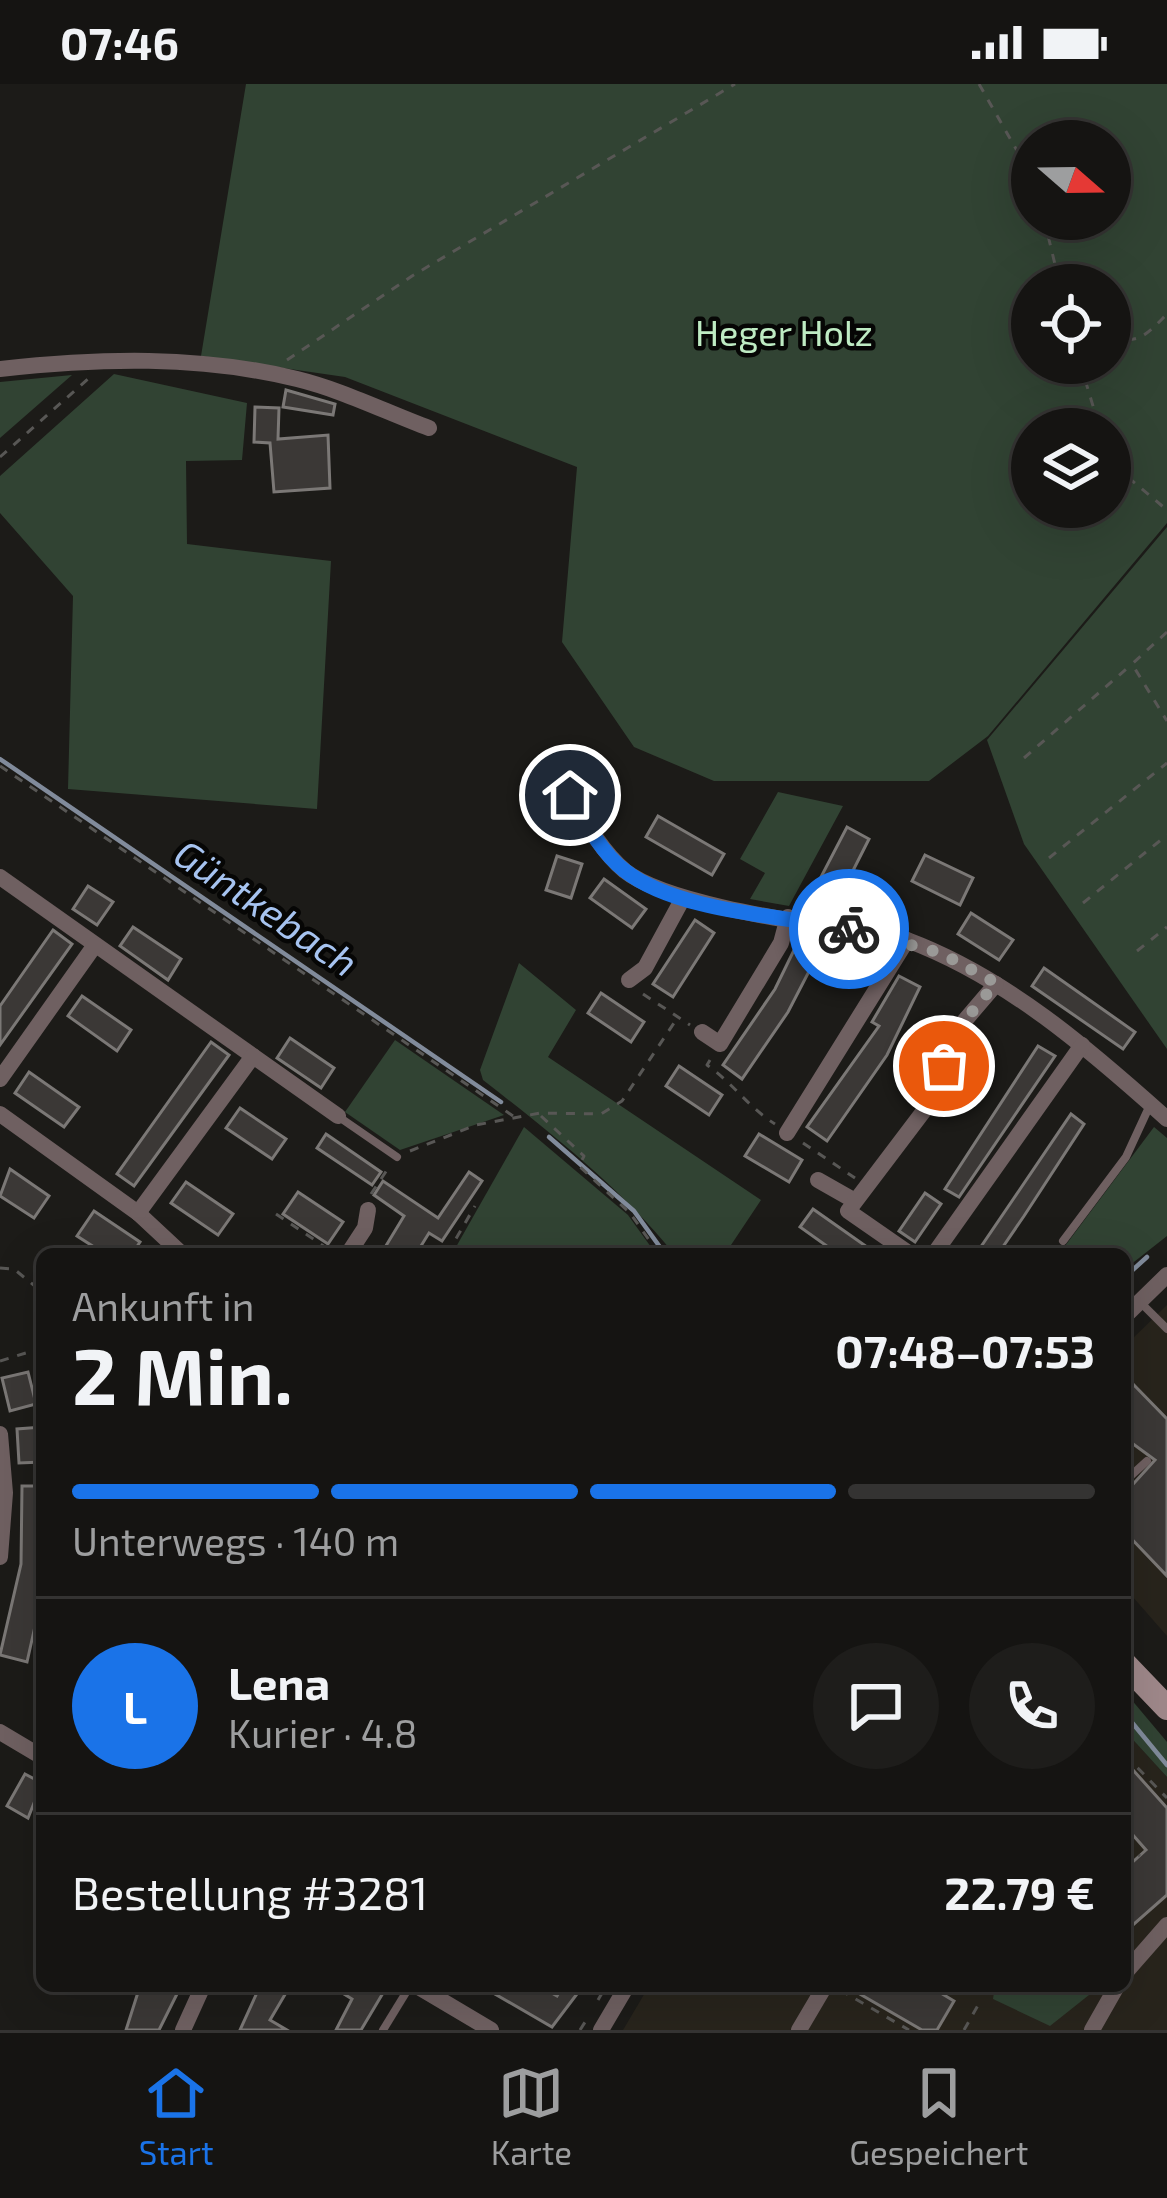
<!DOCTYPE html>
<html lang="de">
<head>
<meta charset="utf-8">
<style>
  :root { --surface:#151412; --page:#1e1d1b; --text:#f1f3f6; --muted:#9d9e9f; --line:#343332; --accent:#1a73e8 }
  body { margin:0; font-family:"Exo 2",sans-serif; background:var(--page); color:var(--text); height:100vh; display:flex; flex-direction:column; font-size:45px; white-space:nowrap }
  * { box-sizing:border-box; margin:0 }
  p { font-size:39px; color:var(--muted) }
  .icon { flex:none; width:66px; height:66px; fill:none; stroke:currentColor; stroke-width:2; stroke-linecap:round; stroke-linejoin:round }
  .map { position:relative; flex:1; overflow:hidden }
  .panel { position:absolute; left:36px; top:1164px; width:1095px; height:744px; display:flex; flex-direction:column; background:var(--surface); border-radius:18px; box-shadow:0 12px 48px #0002,0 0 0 3px var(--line) }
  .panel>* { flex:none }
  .needle { width:78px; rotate:110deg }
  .fabs { position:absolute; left:1011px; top:36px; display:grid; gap:24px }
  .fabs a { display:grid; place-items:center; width:120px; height:120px; border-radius:50%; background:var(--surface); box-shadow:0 12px 48px #0002,0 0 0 3px var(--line); font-size:60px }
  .pin { position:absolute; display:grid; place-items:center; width:102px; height:102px; color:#fff; margin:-51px; border:6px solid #fff; border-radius:50%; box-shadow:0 3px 12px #0007 }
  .courier { position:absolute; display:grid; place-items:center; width:120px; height:120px; margin:-60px; border:9px solid #1a73e8; border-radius:50%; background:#fff; color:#222; box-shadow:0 3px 15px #0007 }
  .head em { font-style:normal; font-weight:700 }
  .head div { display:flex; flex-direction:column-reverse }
  .head { display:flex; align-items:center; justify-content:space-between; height:204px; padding:0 36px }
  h1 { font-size:78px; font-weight:700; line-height:90px }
  .bar { display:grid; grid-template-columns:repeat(4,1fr); gap:18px 12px; align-content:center; height:144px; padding:0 36px }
  .bar i { height:15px; border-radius:9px; background:var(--line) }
  .bar .current { background:var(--accent) }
  .bar p { grid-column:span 4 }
  .line { display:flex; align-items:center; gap:30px; padding:0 36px; border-top:3px solid var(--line) }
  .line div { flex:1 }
  .round { display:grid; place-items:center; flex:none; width:126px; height:126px; border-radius:63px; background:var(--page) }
  .status { display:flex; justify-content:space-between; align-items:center; height:84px; padding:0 60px; background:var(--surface); direction:ltr }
  .status svg { height:33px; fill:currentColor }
  .menu { display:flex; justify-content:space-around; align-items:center; height:168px; border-top:3px solid var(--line); background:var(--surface); font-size:33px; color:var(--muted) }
  .menu a { display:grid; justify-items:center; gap:6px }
  .menu .current { color:var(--accent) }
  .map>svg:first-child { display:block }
</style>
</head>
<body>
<div class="status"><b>07:46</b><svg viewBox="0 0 49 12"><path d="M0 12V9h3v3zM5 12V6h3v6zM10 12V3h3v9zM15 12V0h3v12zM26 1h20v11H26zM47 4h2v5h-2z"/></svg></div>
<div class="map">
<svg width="1167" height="1946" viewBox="0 0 1167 1946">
  <rect width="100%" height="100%" fill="#1c1b18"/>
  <g fill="#28241c">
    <path d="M1167,1221V1552L1125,1504V1262Z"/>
    <path d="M1125,1647L1167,1693V1946H623L649,1902H1125Z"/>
  </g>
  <g fill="#314333" fill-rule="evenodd">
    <path d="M246,0H1167V439L988,652L929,697H714L634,663L562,558L577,383L345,293L201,272ZM1032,57H1110V135H1032ZM1032,201H1110V279H1032ZM1032,345H1110V423H1032Z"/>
    <path d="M114,290L247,319L242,376L186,377L187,460L331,477L317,725L68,705L73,512L0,429V392Z"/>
    <path d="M72,291L0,354V298Z"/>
    <path d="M1167,443V965L1024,760L987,656Z"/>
    <path d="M778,708L843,722L789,822L750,815L765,789L740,775Z"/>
    <path d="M519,879L576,926L548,973L761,1116L725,1170H674C619,1102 552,1050 483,996L480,986Z"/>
    <path d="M395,956L504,1031L400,1066L345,1028Z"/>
    <path d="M524,1043L628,1131L656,1170H452Z"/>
    <path d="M1154,1043L1167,1054V1152L1125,1185V1170H1059Z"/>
    <path d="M1125,1608L1167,1658V1693L1125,1647Z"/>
    <path d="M995,1902H1094V1907L1050,1942L993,1915Z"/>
  </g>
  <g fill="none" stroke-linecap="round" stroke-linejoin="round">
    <g stroke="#818b9b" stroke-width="4.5">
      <path d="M0,675L501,1018"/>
      <path d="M549,1053L634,1127L665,1170"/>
      <path d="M1125,1193L1147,1173"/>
      <path d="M1125,1630L1167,1681"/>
    </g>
  </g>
  <g fill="#3b3836" stroke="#7b7876" stroke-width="3">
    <path d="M286,306L335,320L333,331L283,323Z"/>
    <path d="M255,323L279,324L278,355L328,351L330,404L274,408L270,359L254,358Z"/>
    <path d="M658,732L724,770L712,791L646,753Z"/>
    <path d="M847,743L869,755L832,828L809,816Z"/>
    <path d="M925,771L973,794L960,821L912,797Z"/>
    <path d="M557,772L582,780L571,814L546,806Z"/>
    <path d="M604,795L646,825L632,844L590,814Z"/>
    <path d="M88,802L113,818L97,841L73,825Z"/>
    <path d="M971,829L1013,856L999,876L958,850Z"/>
    <path d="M695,836L714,849L673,913L653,900Z"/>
    <path d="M133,843L181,875L168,896L120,862Z"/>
    <path d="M53,846L72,860L0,961V922Z"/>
    <path d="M798,858L818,870L788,928L742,995L723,981L775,905Z"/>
    <path d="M1044,884L1135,948L1123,965L1032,902Z"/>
    <path d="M899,892L920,903L887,971L827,1057L807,1043L879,942L872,938Z"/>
    <path d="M601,909L644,938L631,958L588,929Z"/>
    <path d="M82,912L131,946L117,967L68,932Z"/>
    <path d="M290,954L334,984L321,1004L277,974Z"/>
    <path d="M211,958L229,971L134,1102L117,1090Z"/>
    <path d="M1038,962L1055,972L959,1113L945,1105Z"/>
    <path d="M679,982L722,1011L709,1031L666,1002Z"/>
    <path d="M29,988L79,1023L64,1043L15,1009Z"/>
    <path d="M240,1024L286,1055L272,1075L226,1044Z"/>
    <path d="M1071,1030L1084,1040L1024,1132L998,1170H976Z"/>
    <path d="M326,1050L381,1088L372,1101L317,1064Z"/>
    <path d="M759,1050L802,1076L789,1098L745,1072Z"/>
    <path d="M10,1085L49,1112L34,1134L0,1112Z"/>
    <path d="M469,1088L482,1097L442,1157L429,1149L416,1170H381L404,1132L374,1111L383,1097L438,1134Z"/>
    <path d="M186,1098L233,1130L218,1151L171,1119Z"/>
    <path d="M298,1108L343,1138L328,1160L283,1130Z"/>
    <path d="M925,1109L941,1120L915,1158L899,1147Z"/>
    <path d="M813,1125L877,1170H838L800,1143Z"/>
    <path d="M94,1127L140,1158L132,1170H105L77,1152Z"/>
    <path d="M28,1288L36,1320L10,1327L2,1294Z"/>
    <path d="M1132,1299L1167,1335V1492L1125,1448V1409L1155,1376L1125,1354V1305Z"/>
    <path d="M42,1343V1378L19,1379L17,1345Z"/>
    <path d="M22,1402H42V1511L27,1578L0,1571L21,1480Z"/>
    <path d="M1125,1677L1167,1724V1811L1125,1848V1785L1146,1766L1125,1742Z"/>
    <path d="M25,1690L42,1699L28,1734L7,1722Z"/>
    <path d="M140,1902H181L159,1946H126Z"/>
    <path d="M260,1902H290L270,1936L287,1946H240Z"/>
    <path d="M349,1902H371L383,1909L361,1946H336L352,1915L344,1910Z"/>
    <path d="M481,1902H539L557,1912L563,1902H583L552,1943Z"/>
    <path d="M846,1902H929L954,1917L937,1946H922Z"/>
  </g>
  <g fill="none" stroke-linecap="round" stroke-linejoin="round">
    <g stroke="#585755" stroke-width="3" stroke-dasharray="9 9" stroke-linecap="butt">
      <path d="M979,0L1032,93"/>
      <path d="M1044,135L1060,201"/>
      <path d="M1110,250C1137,264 1148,249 1167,230"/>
      <path d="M287,276L412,192L735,0"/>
      <path d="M1080,279L1100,345"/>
      <path d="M1110,362L1130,395L1167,426"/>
      <path d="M0,373L89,294"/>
      <path d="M1167,548L1132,580L1167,637"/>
      <path d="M1024,674L1132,580"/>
      <path d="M0,682L516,1034"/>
      <path d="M1049,774L1167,679"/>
      <path d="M1083,819L1167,751"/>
      <path d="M1137,867L1167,843"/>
      <path d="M643,910L690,941"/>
      <path d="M710,976L707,981C734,1000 748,1023 775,1040"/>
      <path d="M541,1032L584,1072L579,1082L630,1129L659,1170"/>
      <path d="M803,1059L855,1094"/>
      <path d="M410,1067L476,1041L540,1029L601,1030L622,1017L678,933"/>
      <path d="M371,1110L389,1083"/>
      <path d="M276,1130L334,1169"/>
      <path d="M447,1170L475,1122"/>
      <path d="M0,1184L14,1185L42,1208"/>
      <path d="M0,1277L42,1264"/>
      <path d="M1125,1550L1137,1562"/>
      <path d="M1125,1671L1167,1714"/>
      <path d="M1125,1759L1140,1772"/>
      <path d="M840,1906L909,1946"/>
      <path d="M598,1916L606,1902"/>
      <path d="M580,1946L587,1935"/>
      <path d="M964,1946L981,1916"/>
    </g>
    <g stroke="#6f6061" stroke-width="8">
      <path d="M339,1033L397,1073"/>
      <path d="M1063,1157L1126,1073L1150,1021"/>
      <path d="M1140,1218L1167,1245"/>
      <path d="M1125,1397L1147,1377"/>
      <path d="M383,1946L410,1902"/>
    </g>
    <g stroke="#6f6061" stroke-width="16">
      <path d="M0,285C100,274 198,271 297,295C342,306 386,328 429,344"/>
      <path d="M570,711C585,737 601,767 625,787C673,825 839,843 907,856C1006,893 1089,965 1167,1035"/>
      <path d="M0,793L253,972"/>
      <path d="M629,896L645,884L683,814"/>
      <path d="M702,948L720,960L781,859L788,833"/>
      <path d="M0,995L95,861"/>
      <path d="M0,1030L138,1129L182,1170"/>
      <path d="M787,1049L907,856"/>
      <path d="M818,1096L855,1117"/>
      <path d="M138,1129L253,972L338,1032"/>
      <path d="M348,1170L365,1144L368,1126"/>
      <path d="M910,1170L848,1127L926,1024L961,941L996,900"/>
      <path d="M934,1170L1082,961"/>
      <path d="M1125,1232L1167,1191"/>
      <path d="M0,1350L5,1409L0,1473"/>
      <path d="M0,1648L42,1673"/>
      <path d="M1125,1889L1167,1841"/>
      <path d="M417,1902L491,1946"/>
      <path d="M183,1946L203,1902"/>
      <path d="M601,1946L627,1902"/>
      <path d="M799,1946L825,1902"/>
      <path d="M1092,1946L1117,1902"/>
    </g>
    <path stroke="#9f888a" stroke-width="24" d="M1125,1580L1167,1624"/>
  </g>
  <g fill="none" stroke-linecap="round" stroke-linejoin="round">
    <path stroke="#9a9997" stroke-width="12" stroke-dasharray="0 21.6" d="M849,845L941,869L996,899L961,941L944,982"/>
    <path stroke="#1a73e8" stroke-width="15" d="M570,711C585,737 600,767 624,786C676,828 784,832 849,845"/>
  </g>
  <g text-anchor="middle" stroke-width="9" stroke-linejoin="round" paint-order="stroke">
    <g font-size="36" fill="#beebc3" stroke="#060605">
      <text x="784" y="262">Heger Holz</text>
    </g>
    <g font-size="39" font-style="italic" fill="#a6c3f0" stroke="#060605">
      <text transform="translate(266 824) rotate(34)" y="14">Güntkebach</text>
    </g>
  </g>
</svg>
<div class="fabs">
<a><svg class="needle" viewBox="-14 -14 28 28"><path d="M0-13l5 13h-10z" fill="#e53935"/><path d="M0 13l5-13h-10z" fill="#9d9e9f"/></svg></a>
<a><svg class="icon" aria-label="locate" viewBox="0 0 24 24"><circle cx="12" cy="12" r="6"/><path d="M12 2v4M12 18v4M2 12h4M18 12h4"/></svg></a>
<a><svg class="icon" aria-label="layers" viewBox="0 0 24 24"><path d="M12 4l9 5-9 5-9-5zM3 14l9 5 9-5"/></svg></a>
</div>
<div class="pin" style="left:944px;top:982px;background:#ea580c"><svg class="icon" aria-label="bag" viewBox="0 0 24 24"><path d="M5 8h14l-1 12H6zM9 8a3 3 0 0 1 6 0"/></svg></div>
<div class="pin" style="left:570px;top:711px;background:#1f2937"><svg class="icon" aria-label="home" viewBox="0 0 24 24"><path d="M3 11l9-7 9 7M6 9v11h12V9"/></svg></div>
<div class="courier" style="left:849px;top:845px"><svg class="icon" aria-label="bike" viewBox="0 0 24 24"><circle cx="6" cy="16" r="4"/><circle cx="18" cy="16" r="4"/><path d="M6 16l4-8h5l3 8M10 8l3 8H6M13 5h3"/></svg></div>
<section class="panel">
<div class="head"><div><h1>2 Min.</h1><p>Ankunft in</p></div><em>07:48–07:53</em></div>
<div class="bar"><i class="current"></i><i class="current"></i><i class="current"></i><i></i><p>Unterwegs · 140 m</p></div>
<div class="line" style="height:216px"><b class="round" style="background:var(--accent);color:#fff">L</b><div><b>Lena</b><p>Kurier · 4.8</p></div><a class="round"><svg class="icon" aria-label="chat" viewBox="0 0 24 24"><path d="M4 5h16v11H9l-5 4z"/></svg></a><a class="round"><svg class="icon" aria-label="phone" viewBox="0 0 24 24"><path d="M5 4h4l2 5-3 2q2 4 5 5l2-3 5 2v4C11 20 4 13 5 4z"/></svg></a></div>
<div class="line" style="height:156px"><div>Bestellung #3281</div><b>22.79 €</b></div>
</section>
</div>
<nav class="menu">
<a class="current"><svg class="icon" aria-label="home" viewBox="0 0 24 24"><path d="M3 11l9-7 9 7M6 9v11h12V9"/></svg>Start</a>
<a><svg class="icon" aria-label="map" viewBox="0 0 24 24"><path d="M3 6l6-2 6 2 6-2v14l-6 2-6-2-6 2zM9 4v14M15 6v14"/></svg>Karte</a>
<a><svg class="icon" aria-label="saved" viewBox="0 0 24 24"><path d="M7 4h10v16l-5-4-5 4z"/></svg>Gespeichert</a>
</nav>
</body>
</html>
